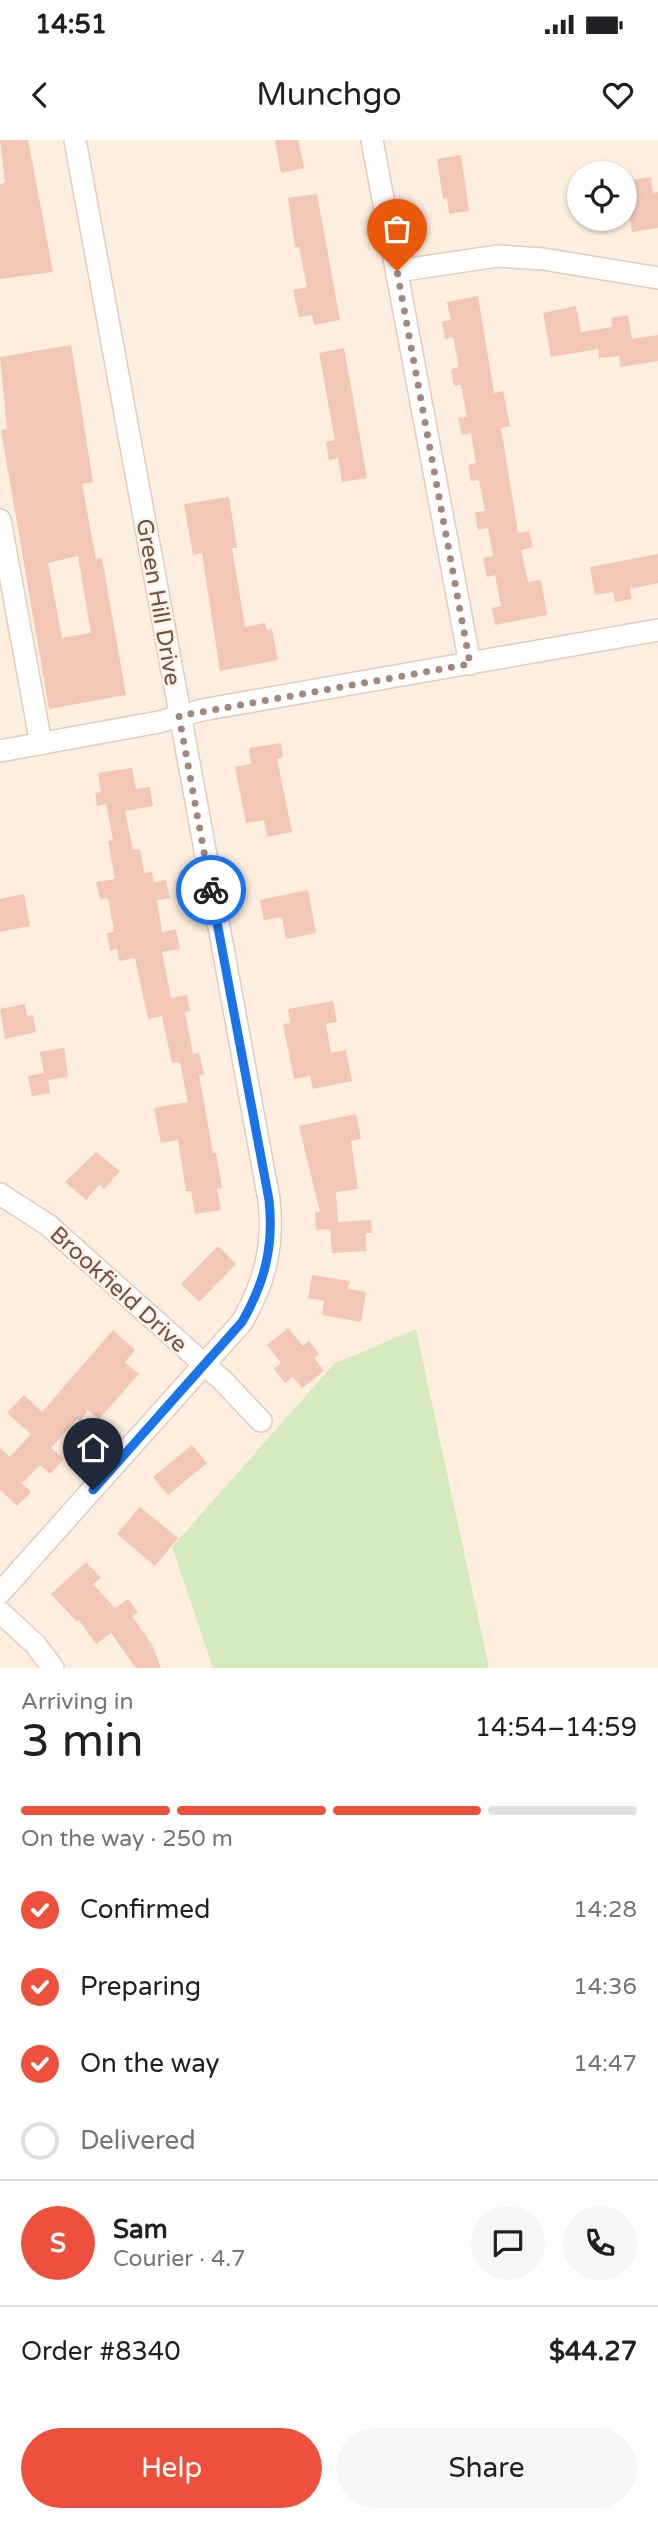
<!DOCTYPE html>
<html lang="en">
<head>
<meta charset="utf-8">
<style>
  :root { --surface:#fff; --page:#f6f6f6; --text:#202124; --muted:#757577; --line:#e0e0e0; --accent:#ed513e }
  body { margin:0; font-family:"Varela Round",sans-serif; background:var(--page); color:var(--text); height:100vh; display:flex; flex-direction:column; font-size:26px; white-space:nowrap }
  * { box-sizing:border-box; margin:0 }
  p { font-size:23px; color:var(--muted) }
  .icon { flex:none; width:38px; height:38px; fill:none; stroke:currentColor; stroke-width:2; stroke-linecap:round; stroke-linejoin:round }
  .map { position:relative; height:1528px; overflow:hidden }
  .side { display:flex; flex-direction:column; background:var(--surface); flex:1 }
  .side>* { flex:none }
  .tools { position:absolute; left:567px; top:21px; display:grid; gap:14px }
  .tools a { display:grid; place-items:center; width:70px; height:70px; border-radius:50%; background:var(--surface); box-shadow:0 2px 5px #0004; font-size:35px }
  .pin { position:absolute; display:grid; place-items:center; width:60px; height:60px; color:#fff; margin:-72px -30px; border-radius:50% 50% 50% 0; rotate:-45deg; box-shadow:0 0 7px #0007 }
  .pin .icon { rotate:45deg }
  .courier { position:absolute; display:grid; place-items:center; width:70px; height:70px; margin:-35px; border:5px solid #1a73e8; border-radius:50%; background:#fff; color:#222; box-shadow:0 2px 9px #0007 }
  .head em { font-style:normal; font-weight:600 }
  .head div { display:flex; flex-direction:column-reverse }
  .head { display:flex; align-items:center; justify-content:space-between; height:119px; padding:0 21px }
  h1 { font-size:46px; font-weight:600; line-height:52px }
  .bar { display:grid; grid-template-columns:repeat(4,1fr); gap:10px 7px; align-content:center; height:84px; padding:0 21px }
  .bar i { height:9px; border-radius:5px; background:var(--line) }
  .bar .on { background:var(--accent) }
  .bar p { grid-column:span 4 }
  .line { display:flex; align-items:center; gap:18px; padding:0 21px; border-top:2px solid var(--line) }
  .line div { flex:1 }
  .round { display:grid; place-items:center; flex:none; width:74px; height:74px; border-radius:37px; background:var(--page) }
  ol { padding:0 21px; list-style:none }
  li { display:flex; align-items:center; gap:21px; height:77px }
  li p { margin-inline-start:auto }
  li .icon { padding:7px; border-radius:50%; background:var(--accent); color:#fff; stroke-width:4 }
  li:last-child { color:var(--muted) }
  li i { width:38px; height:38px; border:4px solid var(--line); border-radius:50% }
  .primary-button { display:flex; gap:14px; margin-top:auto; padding:14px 21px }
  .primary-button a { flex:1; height:80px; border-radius:42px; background:var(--accent); color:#fff; font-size:28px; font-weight:600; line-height:80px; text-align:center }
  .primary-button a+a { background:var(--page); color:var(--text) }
  .status { display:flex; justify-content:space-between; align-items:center; height:49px; padding:0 35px; background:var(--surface); direction:ltr }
  .status svg { height:19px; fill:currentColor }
  header { display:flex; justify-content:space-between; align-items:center; height:91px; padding:0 21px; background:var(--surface); font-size:32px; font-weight:600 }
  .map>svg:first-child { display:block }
</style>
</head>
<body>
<div class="status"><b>14:51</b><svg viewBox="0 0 49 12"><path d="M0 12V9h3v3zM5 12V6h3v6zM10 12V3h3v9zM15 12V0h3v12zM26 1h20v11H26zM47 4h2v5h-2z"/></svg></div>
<header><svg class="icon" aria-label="back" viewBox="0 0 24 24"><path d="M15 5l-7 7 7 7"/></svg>Munchgo<svg class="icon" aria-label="heart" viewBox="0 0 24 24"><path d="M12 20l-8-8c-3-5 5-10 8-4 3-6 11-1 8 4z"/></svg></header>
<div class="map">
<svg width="658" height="1528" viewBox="0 0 658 1528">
  <rect width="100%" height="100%" fill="#fdeedf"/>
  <path fill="#d5ebbe" d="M416,1189L489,1528H213L172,1407L334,1224Z"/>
  <g fill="#f3c7b6" fill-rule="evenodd">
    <path d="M0,0H28L53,132L0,139V44L5,43Z"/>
    <path d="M275,0H298L304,28L281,33Z"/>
    <path d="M461,15L469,71L449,74L447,58L443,59L437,19Z"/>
    <path d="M651,37L653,53L658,52V88L632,92L625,41Z"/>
    <path d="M317,54L340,180L314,185L312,175L299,177L293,150L307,147L299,107H295L288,58Z"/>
    <path d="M478,156L494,253L503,251L510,286L501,288L518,393L529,391L533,407L521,410L528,442L541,440L547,475L495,485L492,468L501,466L495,435L487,437L483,418L493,416L488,388L478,390L475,372L485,371L479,340L471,341L468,325L476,323L471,293L462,295L458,278L467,277L461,245L454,246L451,229L459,227L453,197L445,199L442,182L451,180L447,162Z"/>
    <path d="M576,166L581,192L612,187L611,178L628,175L632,199L658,195V221L620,227L619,216L599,218L598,209L551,217L543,173Z"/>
    <path d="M71,205L93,342L82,344L96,419L102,418L126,555L49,569L1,290L7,289L0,217ZM78,416L91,493L62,498L48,423Z"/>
    <path d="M344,208L367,338L342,342L338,318L329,320L326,302L335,300L319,213Z"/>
    <path d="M229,357L237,408H232L245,487L265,483L267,490L272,489L278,520L220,531L202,413L193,415L184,364Z"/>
    <path d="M658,414V443L630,449L632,459L615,462L613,452L595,455L590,427Z"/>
    <path d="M281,603L283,617L277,619L292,692L267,697L264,680L246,683L235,627L251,624L249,608Z"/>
    <path d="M132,628L136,649L150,647L153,666L125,671L133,710L140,709L144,733L152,732L154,742L166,740L170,758L157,760L162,792L176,789L180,809L162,812L171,858L187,855L190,871L185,872L193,914L199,913L204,934L199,935L213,1013H216L222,1048L217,1049L221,1070L195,1074L191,1051H186L178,1000L161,1003L154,968L188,962L180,922L172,923L162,876L148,879L135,818L119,821L117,809L110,811L107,793L114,792L108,758L100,759L96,742L115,739L108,701L113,700L106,664L97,666L95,653L101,652L98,633Z"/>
    <path d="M308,750L316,793L286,799L282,777L264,780L260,760Z"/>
    <path d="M24,754L30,786L0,792V759Z"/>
    <path d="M333,861L337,882L326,884L331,913L346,910L352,941L313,949L310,936L294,939L283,884L290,883L288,869Z"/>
    <path d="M25,864L27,876L33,875L36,892L5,899L0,869Z"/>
    <path d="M64,908L68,937L48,940L50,953L32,956L28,936L44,933L40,912Z"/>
    <path d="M356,974L361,999L351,1001L358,1049L336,1052L338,1082L371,1080L372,1093H366V1111L332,1113L330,1089L316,1090L315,1072H320L299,986Z"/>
    <path d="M96,1012L120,1031L104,1049L99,1045L86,1060L65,1042Z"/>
    <path d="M218,1106L236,1124L199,1162L181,1144Z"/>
    <path d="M312,1135L350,1141L348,1149L366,1152L361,1182L322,1175L324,1161L308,1158Z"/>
    <path d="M288,1188L303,1206L309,1201L319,1214L314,1218L324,1231L302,1248L293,1237L285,1243L274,1229L281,1223L267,1205Z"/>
    <path d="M113,1190L135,1210L125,1222L139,1234L99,1279L88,1270L80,1281L77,1279L51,1308L64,1319L50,1334L40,1325L22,1343L31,1352L17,1366L0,1349V1308L10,1317L31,1294L7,1273L24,1255L42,1272Z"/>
    <path d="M192,1305L207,1323L168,1355L153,1337Z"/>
    <path d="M140,1367L178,1398L155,1426L117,1394Z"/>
    <path d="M86,1422L101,1438L93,1444L115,1468L128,1459L138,1472L132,1476L152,1505L161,1528H136L111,1493L96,1504L79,1480L77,1482L51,1454Z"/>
  </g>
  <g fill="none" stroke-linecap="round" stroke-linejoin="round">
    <defs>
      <g id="street">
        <path d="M372,0L470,524"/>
        <path d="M397,131L498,116L543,119L658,138"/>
        <path d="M0,380L41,604"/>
        <path d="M0,611L159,582L202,570L658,490"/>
        <path d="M0,1054L48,1085L223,1241L261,1281"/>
        <path d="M0,1453L242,1182C265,1142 274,1106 269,1060L75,0"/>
        <path d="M0,1472L35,1504L53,1528"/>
      </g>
    </defs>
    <use href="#street" stroke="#e3cbbe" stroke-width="24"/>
    <use href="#street" stroke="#fff" stroke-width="21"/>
  </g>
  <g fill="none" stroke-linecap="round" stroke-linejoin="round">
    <path stroke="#a4887c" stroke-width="7" stroke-dasharray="0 12.6" d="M211,750L179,576L470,524L397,131"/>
    <path stroke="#1a73e8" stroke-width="9" d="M93,1350L242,1182C265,1142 274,1106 269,1060L211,750"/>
  </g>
  <g text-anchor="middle" stroke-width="5" stroke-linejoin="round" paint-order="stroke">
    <g font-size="23" fill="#745146" stroke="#fff2e6">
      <text transform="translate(159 462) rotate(80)" y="8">Green Hill Drive</text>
      <text transform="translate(119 1149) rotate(42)" y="8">Brookfield Drive</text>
    </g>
  </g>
</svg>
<div class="tools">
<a><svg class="icon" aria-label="locate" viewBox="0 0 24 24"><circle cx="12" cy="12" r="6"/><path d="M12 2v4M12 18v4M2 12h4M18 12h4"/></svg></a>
</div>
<div class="pin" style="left:397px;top:131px;background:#ea580c"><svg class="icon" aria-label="bag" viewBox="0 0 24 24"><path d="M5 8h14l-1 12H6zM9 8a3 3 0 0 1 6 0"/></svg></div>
<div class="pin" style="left:93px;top:1350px;background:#1f2937"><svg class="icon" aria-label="home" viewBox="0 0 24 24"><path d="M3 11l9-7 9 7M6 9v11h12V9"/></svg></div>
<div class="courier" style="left:211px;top:750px"><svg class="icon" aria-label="bike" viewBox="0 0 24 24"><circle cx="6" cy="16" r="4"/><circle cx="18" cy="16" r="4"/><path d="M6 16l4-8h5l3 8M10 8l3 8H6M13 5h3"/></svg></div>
</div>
<section class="side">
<div class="head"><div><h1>3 min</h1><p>Arriving in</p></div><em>14:54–14:59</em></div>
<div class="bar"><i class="on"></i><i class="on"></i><i class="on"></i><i></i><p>On the way · 250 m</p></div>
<ol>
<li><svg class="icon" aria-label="check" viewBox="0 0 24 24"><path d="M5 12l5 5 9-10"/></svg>Confirmed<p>14:28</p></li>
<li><svg class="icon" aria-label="check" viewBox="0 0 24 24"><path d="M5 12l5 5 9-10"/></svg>Preparing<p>14:36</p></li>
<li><svg class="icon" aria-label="check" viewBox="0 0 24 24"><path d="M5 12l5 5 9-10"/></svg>On the way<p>14:47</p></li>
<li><i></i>Delivered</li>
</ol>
<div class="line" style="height:126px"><b class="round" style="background:var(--accent);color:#fff">S</b><div><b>Sam</b><p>Courier · 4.7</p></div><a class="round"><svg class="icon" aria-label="chat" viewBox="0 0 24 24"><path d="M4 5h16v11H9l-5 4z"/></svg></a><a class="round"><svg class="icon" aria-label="phone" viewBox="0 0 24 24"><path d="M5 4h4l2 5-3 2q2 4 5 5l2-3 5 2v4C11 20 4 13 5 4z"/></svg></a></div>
<div class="line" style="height:91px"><div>Order #8340</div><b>$44.27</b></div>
<div class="primary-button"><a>Help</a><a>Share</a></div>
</section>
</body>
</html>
